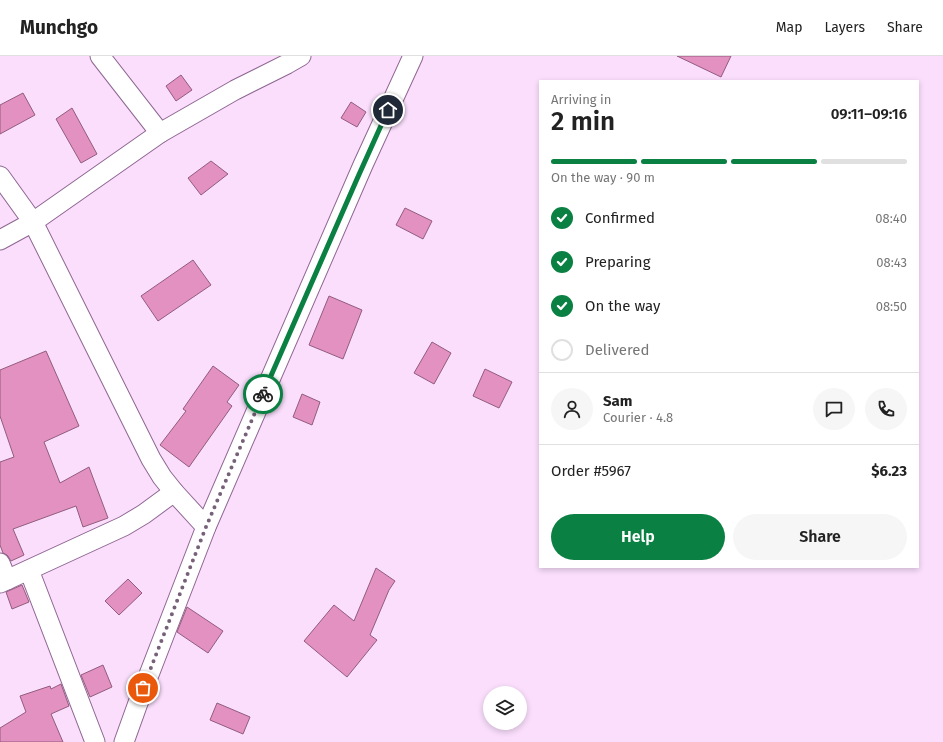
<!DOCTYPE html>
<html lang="en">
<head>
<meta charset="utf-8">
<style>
  :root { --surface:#fff; --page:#f6f6f6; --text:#222; --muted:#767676; --line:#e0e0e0; --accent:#0b8043 }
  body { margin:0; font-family:"Fira Sans",sans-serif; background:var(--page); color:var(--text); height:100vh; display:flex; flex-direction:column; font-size:15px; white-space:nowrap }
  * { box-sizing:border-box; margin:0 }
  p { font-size:13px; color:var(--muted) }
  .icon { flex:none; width:22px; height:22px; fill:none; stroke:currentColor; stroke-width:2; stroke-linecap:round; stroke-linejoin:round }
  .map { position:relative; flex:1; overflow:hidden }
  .side { position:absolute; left:539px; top:24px; width:380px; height:488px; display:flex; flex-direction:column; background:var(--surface); border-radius:0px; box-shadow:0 2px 6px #0003 }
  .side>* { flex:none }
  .buttons { position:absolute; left:483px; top:630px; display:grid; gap:8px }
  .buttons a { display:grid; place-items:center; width:44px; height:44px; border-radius:50%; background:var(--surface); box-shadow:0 2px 6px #0003; font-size:20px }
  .pin { position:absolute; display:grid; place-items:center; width:34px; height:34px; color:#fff; margin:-17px; border:2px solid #fff; border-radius:50%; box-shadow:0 1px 4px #0007 }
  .courier { position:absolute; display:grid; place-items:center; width:40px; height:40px; margin:-20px; border:3px solid #0b8043; border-radius:50%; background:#fff; color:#222; box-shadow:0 1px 5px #0007 }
  .overview em { font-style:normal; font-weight:600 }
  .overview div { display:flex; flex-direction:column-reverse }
  .overview { display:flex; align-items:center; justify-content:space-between; height:68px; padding:0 12px }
  h1 { font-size:26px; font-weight:600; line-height:30px }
  .bar { display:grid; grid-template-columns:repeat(4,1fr); gap:6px 4px; align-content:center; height:48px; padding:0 12px }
  .bar i { height:5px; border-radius:3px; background:var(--line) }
  .bar .current { background:var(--accent) }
  .bar p { grid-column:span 4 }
  .line { display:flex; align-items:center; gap:10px; padding:0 12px; border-top:1px solid var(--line) }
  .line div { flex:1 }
  .round { display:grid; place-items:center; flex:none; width:42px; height:42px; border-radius:21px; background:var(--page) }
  ol { padding:0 12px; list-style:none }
  li { display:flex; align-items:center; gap:12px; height:44px }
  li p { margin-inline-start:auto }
  li .icon { padding:4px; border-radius:50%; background:var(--accent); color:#fff; stroke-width:4 }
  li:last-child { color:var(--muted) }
  li i { width:22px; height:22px; border:2px solid var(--line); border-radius:50% }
  .primary-button { display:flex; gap:8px; margin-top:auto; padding:8px 12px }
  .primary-button a { flex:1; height:46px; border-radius:24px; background:var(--accent); color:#fff; font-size:16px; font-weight:600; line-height:46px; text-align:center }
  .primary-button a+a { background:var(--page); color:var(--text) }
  header { display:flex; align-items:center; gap:24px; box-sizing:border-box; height:56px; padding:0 20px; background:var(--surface); border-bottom:1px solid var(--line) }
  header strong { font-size:19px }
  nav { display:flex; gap:22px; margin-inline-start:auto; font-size:14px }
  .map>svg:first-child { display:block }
</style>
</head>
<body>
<header>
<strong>Munchgo</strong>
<nav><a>Map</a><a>Layers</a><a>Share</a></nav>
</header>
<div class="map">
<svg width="943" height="686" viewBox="0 0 943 686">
  <rect width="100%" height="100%" fill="#fadefc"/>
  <g fill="#e391c1" stroke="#925c7c">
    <path d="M677,0H731L721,21Z"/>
    <path d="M181,19L192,34L176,45L166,30Z"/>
    <path d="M23,37L35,59L0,78V49Z"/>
    <path d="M351,46L366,56L357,71L341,62Z"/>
    <path d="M72,52L97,98L81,107L56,63Z"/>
    <path d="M211,105L228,118L201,139L188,122Z"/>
    <path d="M405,152L432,165L423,183L396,169Z"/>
    <path d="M193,204L211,229L158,265L141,240Z"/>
    <path d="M329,240L362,254L343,303L309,289Z"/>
    <path d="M432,286L451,297L434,328L414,317Z"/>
    <path d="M46,295L79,370L44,386L60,427L89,411L108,462L83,471L76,450L13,473L24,499L11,505L7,499L3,497L0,489V406L14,401L0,360V314Z"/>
    <path d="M213,310L239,329L227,346L232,350L189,411L160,389L186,355L183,353Z"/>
    <path d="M485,313L512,326L499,352L473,340Z"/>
    <path d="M302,338L320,346L312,369L293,361Z"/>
    <path d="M376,512L395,525L389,534L370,579L377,584L347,621L304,585L334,549L354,565Z"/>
    <path d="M128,523L142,537L119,559L105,545Z"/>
    <path d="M22,529L29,546L12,553L6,536Z"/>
    <path d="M187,551L223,575L208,597L177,576Z"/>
    <path d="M103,609L112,631L90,641L81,619Z"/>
    <path d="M61,628L69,650L51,658L63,686H0V672L26,656L20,640L50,630L51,633Z"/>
    <path d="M217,647L250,661L243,678L210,664Z"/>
  </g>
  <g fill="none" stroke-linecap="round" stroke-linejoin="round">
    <defs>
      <g id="minor">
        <path d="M100,0L160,77"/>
        <path d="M0,120L33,166L151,403L162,421L174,436L206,471"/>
        <path d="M0,184L33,166L160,77L235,34L287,8L301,0"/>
        <path d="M0,507L7,524"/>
        <path d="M29,514L95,686"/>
        <path d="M0,527L124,470L144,458L174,436"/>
        <path d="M124,686L138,647L206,471L363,109L413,0"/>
      </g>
    </defs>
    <use href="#minor" stroke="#8f6693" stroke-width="21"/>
    <use href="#minor" stroke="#fff" stroke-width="19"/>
  </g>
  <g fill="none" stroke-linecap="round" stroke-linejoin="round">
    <path stroke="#766178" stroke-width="4" stroke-dasharray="0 7.2" d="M143,632L206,471L263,338"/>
    <path stroke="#0b8043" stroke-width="5" d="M263,338L357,123L388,54"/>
  </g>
</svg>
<div class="buttons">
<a><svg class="icon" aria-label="layers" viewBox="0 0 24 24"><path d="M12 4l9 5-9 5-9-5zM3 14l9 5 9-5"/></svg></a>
</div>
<div class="pin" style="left:143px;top:632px;background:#ea580c"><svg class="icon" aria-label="bag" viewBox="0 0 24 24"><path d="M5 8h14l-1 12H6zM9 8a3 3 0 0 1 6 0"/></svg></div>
<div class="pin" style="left:388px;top:54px;background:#1f2937"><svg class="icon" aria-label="home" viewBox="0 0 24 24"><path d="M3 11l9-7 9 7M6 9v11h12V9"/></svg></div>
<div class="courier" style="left:263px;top:338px"><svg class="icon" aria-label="bike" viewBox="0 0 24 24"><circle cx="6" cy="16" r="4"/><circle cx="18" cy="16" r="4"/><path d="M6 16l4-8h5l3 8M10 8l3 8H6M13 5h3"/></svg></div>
<section class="side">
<div class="overview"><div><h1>2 min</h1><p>Arriving in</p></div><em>09:11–09:16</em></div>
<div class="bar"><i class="current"></i><i class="current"></i><i class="current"></i><i></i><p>On the way · 90 m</p></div>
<ol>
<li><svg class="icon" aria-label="check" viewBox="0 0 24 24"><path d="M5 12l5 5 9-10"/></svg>Confirmed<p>08:40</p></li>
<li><svg class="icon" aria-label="check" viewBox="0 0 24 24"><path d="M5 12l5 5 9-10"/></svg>Preparing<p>08:43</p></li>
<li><svg class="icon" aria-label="check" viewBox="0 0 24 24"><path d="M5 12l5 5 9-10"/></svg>On the way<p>08:50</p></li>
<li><i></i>Delivered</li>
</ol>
<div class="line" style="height:72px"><a class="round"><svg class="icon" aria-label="person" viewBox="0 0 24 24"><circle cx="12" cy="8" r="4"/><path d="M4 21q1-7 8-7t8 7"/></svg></a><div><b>Sam</b><p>Courier · 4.8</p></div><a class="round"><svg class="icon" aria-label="chat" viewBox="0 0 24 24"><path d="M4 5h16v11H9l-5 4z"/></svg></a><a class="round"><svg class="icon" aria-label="phone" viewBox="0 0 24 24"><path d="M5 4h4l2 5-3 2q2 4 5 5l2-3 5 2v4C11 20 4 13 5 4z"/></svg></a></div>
<div class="line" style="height:52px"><div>Order #5967</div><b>$6.23</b></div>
<div class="primary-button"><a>Help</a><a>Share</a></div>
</section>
</div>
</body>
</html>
